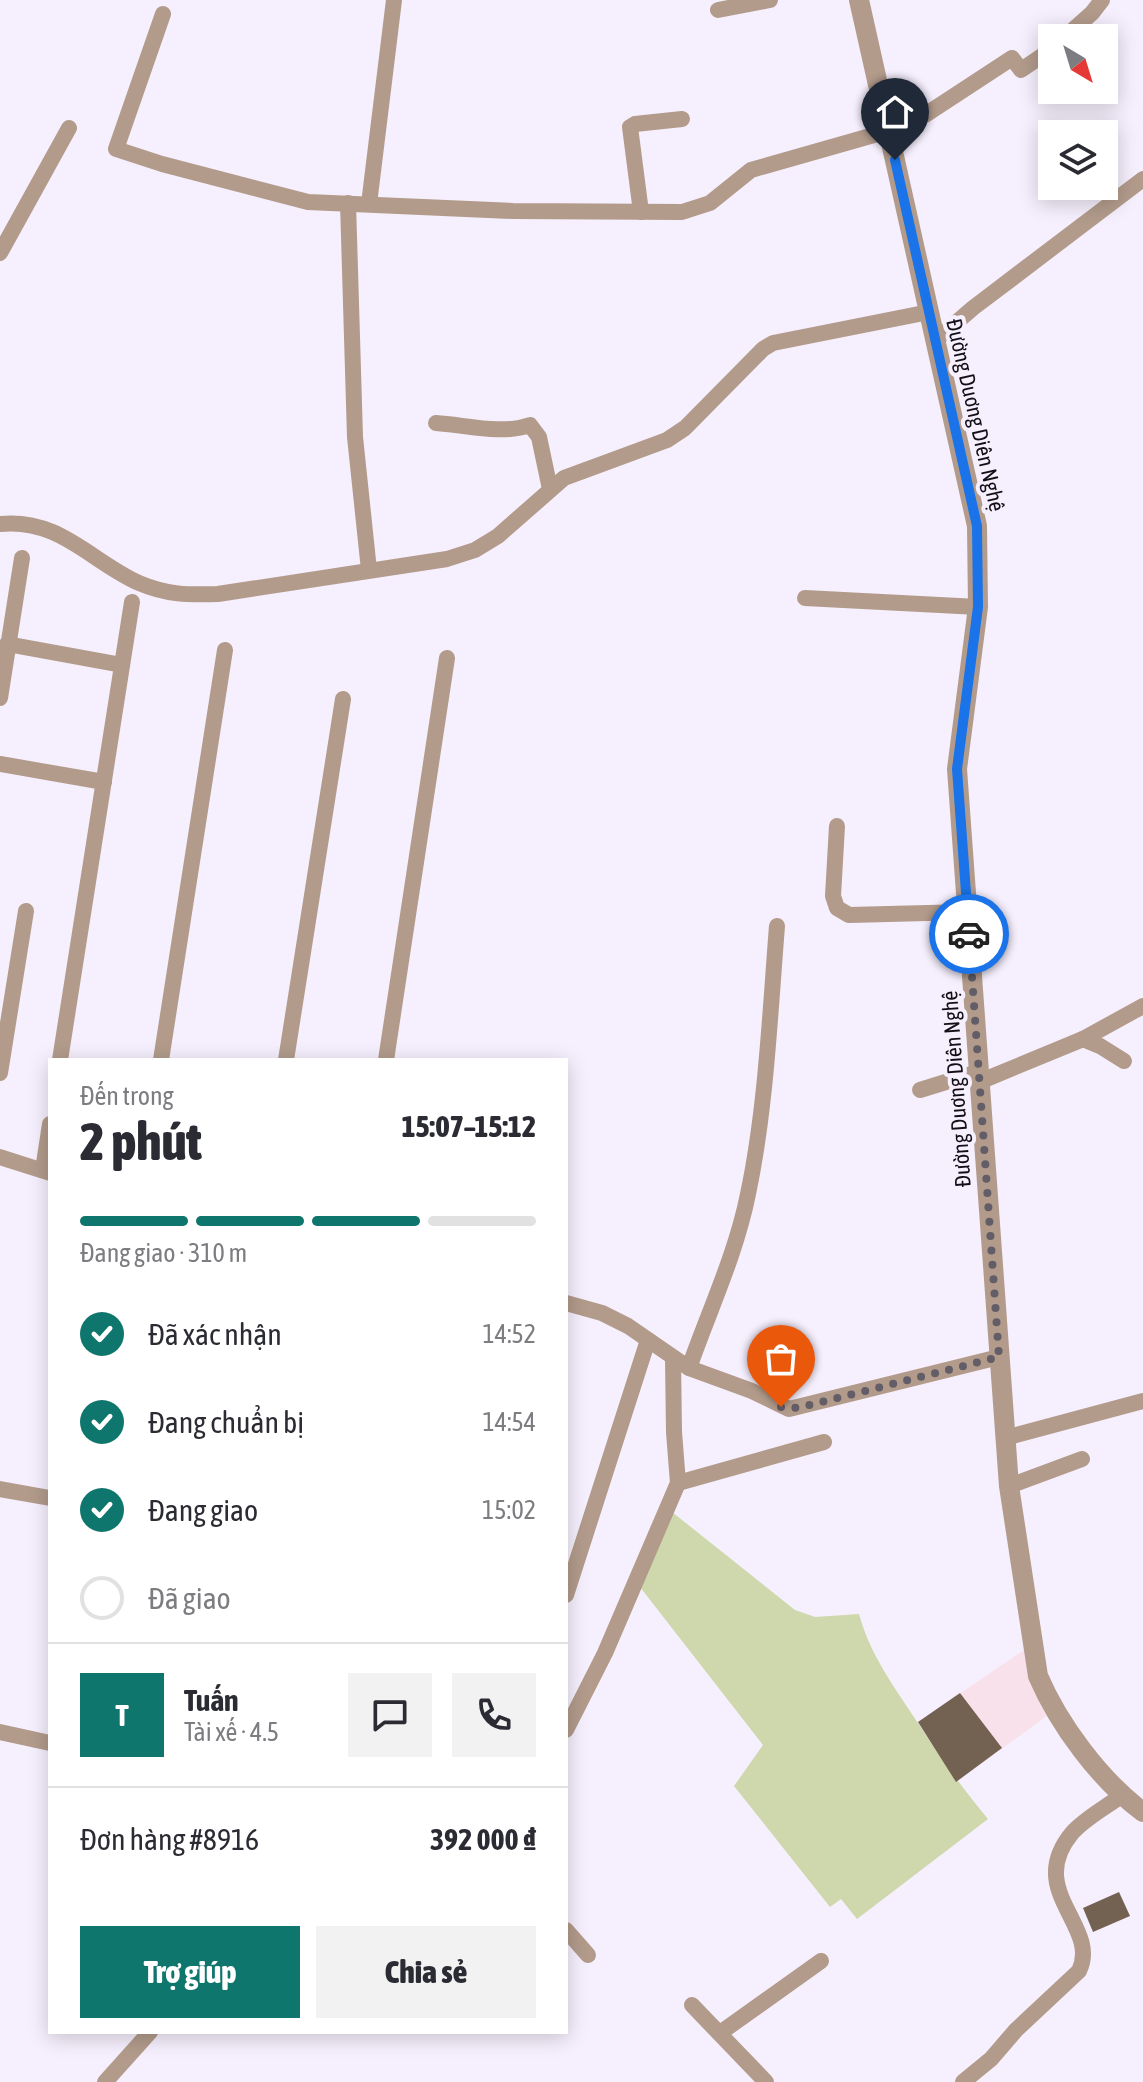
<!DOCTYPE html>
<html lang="vi">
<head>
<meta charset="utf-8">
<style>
  :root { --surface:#fff; --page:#f2f2f3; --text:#2b2b33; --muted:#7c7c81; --line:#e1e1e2; --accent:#0f766e }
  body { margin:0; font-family:"Asap Condensed",sans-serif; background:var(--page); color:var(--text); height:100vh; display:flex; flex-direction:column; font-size:30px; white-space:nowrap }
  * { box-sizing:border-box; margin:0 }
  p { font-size:26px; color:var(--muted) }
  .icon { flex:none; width:44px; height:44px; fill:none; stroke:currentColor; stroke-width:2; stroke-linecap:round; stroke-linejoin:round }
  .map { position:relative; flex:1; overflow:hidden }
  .details { position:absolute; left:48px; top:1058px; width:520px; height:976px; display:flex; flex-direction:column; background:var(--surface); border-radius:0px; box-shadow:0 4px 20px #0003 }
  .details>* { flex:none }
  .needle { width:52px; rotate:142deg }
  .fabs { position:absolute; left:1038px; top:24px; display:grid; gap:16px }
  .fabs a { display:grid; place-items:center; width:80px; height:80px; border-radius:0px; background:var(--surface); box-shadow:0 4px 20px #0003; font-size:40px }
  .pin { position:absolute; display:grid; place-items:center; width:68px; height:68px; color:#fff; margin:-82px -34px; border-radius:50% 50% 50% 0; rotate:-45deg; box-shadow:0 0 8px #0007 }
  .pin .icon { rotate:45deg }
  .courier { position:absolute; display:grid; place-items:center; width:80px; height:80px; margin:-40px; border:6px solid #1a73e8; border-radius:50%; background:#fff; color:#222; box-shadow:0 2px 10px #0007 }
  .overview em { font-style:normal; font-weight:800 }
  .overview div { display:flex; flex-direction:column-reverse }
  .overview { display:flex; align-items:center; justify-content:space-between; height:136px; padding:0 32px }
  h1 { font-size:52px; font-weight:800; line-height:60px }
  .bar { display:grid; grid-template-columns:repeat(4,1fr); gap:12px 8px; align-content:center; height:96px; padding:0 32px }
  .bar i { height:10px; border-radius:6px; background:var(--line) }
  .bar .active { background:var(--accent) }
  .bar p { grid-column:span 4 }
  .line { display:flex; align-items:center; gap:20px; padding:0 32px; border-top:2px solid var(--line) }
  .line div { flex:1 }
  .round { display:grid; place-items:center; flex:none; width:84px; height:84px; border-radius:0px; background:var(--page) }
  ol { padding:0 32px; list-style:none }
  li { display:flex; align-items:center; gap:24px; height:88px }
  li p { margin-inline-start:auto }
  li .icon { padding:8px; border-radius:50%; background:var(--accent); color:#fff; stroke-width:4 }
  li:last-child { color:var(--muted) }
  li i { width:44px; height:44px; border:4px solid var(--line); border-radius:50% }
  .action { display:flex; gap:16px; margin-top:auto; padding:16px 32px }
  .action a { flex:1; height:92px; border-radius:0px; background:var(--accent); color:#fff; font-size:32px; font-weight:800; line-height:92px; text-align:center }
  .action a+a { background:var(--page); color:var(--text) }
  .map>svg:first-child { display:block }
</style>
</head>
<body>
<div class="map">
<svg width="1143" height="2082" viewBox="0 0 1143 2082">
  <rect width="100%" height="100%" fill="#f6effd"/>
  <path fill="#f9e1ec" d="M1024,1650L1029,1679L1047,1716L956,1782L918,1722Z"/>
  <path fill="#ced8ac" d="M672,1512L795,1610L815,1617L859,1614C870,1655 895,1688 918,1723C940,1757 962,1788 988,1819L857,1919L841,1899L830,1907L734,1786L763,1745L640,1587Z"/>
  <g fill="#736252">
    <path d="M960,1693L1002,1748L956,1782L918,1722Z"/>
    <path d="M1119,1892L1130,1916L1093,1932L1083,1908Z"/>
  </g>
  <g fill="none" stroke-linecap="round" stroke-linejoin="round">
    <g stroke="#b29b8b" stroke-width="16">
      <path d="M718,10L770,0"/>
      <path d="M163,14L116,149L162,164L308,202L513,211L682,212L710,203L751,170L888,131L925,115L1012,58L1021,70L1052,49"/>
      <path d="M1064,38L1092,13L1102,0"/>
      <path d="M348,203L355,437L369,570"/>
      <path d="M369,204L394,0"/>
      <path d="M641,212L630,127L635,124L682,119"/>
      <path d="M0,253L69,128"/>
      <path d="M936,340L973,308L1143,179"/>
      <path d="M436,423C466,425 502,435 530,425L539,437L550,489"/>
      <path d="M0,524C60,518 90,561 139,583C167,595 188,595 218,594L447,559L475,550L498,536L564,478L667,440L685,428L763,349L773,343L929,312"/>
      <path d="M805,598L978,607"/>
      <path d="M7,644L122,665"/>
      <path d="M0,698L22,558"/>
      <path d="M0,764L104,782"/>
      <path d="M837,826L833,896L837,908L849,915L967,912"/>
      <path d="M1083,1039L1100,1046L1124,1061"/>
      <path d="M60,1060L132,602"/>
      <path d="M161,1060L225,650"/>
      <path d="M286,1060L343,699"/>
      <path d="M386,1060L447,658"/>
      <path d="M0,1073L26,911"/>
      <path d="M979,1082L1083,1039L1143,1006"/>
      <path d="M920,1090L978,1072"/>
      <path d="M0,1157L50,1173"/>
      <path d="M43,1170L50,1124"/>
      <path d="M566,1303L602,1313L628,1326L689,1368L752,1391L789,1409L999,1357"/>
      <path d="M689,1368C709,1311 736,1254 748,1194C766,1109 770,1013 777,926"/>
      <path d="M1005,1438L1143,1401"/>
      <path d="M678,1483L824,1442"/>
      <path d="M1009,1486L1082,1459"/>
      <path d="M0,1489L50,1498"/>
      <path d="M566,1595L648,1340"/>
      <path d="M566,1730L605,1653L678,1483L674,1432L673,1359"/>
      <path d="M0,1732L50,1743"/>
      <path d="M566,1930L588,1955"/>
      <path d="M692,2005L766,2082"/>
      <path d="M720,2033L821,1961"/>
      <path d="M105,2082L150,2032"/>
      <path d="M963,2082L991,2059L1016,2030L1079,1971C1101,1926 1024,1891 1072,1833C1084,1819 1106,1807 1121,1796"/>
    </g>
    <path stroke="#b29b8b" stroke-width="20" d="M859,0L977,526L978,607L957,769L1009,1486L1038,1676C1059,1725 1100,1780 1143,1812"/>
  </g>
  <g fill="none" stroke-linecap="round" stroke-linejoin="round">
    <path stroke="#625d67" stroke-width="8" stroke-dasharray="0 14.4" d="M781,1407L798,1408L999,1357L969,934"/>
    <path stroke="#1a73e8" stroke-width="10" d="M895,160L977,526L978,607L957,769L969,934"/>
  </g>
  <g text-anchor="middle" stroke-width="8" stroke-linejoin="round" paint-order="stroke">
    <g font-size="22" fill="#130f16" stroke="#f6effd">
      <text transform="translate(976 415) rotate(77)" y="8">Đường Duơng Diên Nghệ</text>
      <text transform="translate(956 1089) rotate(-94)" y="8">Đường Duơng Diên Nghệ</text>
    </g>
  </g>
</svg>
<div class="fabs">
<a><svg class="needle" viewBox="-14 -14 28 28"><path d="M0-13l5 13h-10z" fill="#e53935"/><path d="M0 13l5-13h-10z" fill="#7c7c81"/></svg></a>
<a><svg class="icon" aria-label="layers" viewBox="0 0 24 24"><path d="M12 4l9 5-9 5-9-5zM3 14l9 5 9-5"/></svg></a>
</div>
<div class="pin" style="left:781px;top:1407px;background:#ea580c"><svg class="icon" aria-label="bag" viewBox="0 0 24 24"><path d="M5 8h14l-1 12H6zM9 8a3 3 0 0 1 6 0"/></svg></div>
<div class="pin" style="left:895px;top:160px;background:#1f2937"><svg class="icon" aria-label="home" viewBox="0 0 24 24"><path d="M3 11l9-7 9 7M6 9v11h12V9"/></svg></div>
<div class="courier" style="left:969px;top:934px"><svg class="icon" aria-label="car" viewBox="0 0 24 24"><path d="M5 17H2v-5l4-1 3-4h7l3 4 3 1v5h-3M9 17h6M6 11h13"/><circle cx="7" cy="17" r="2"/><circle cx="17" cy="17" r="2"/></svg></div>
<section class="details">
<div class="overview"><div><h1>2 phút</h1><p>Đến trong</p></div><em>15:07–15:12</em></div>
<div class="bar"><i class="active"></i><i class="active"></i><i class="active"></i><i></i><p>Đang giao · 310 m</p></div>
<ol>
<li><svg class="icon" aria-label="check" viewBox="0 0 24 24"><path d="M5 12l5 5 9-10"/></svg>Đã xác nhận<p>14:52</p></li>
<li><svg class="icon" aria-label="check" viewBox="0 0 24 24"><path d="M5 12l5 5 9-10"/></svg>Đang chuẩn bị<p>14:54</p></li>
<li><svg class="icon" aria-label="check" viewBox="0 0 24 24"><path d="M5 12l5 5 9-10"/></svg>Đang giao<p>15:02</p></li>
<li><i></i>Đã giao</li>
</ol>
<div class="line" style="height:144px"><b class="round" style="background:var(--accent);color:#fff">T</b><div><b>Tuấn</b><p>Tài xế · 4.5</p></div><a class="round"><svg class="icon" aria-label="chat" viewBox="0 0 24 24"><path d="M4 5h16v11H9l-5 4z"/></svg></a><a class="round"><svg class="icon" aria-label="phone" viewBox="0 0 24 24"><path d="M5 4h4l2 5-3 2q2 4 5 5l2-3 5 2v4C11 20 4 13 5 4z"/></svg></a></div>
<div class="line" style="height:104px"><div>Đơn hàng #8916</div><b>392 000 ₫</b></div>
<div class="action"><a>Trợ giúp</a><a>Chia sẻ</a></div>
</section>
</div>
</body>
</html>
